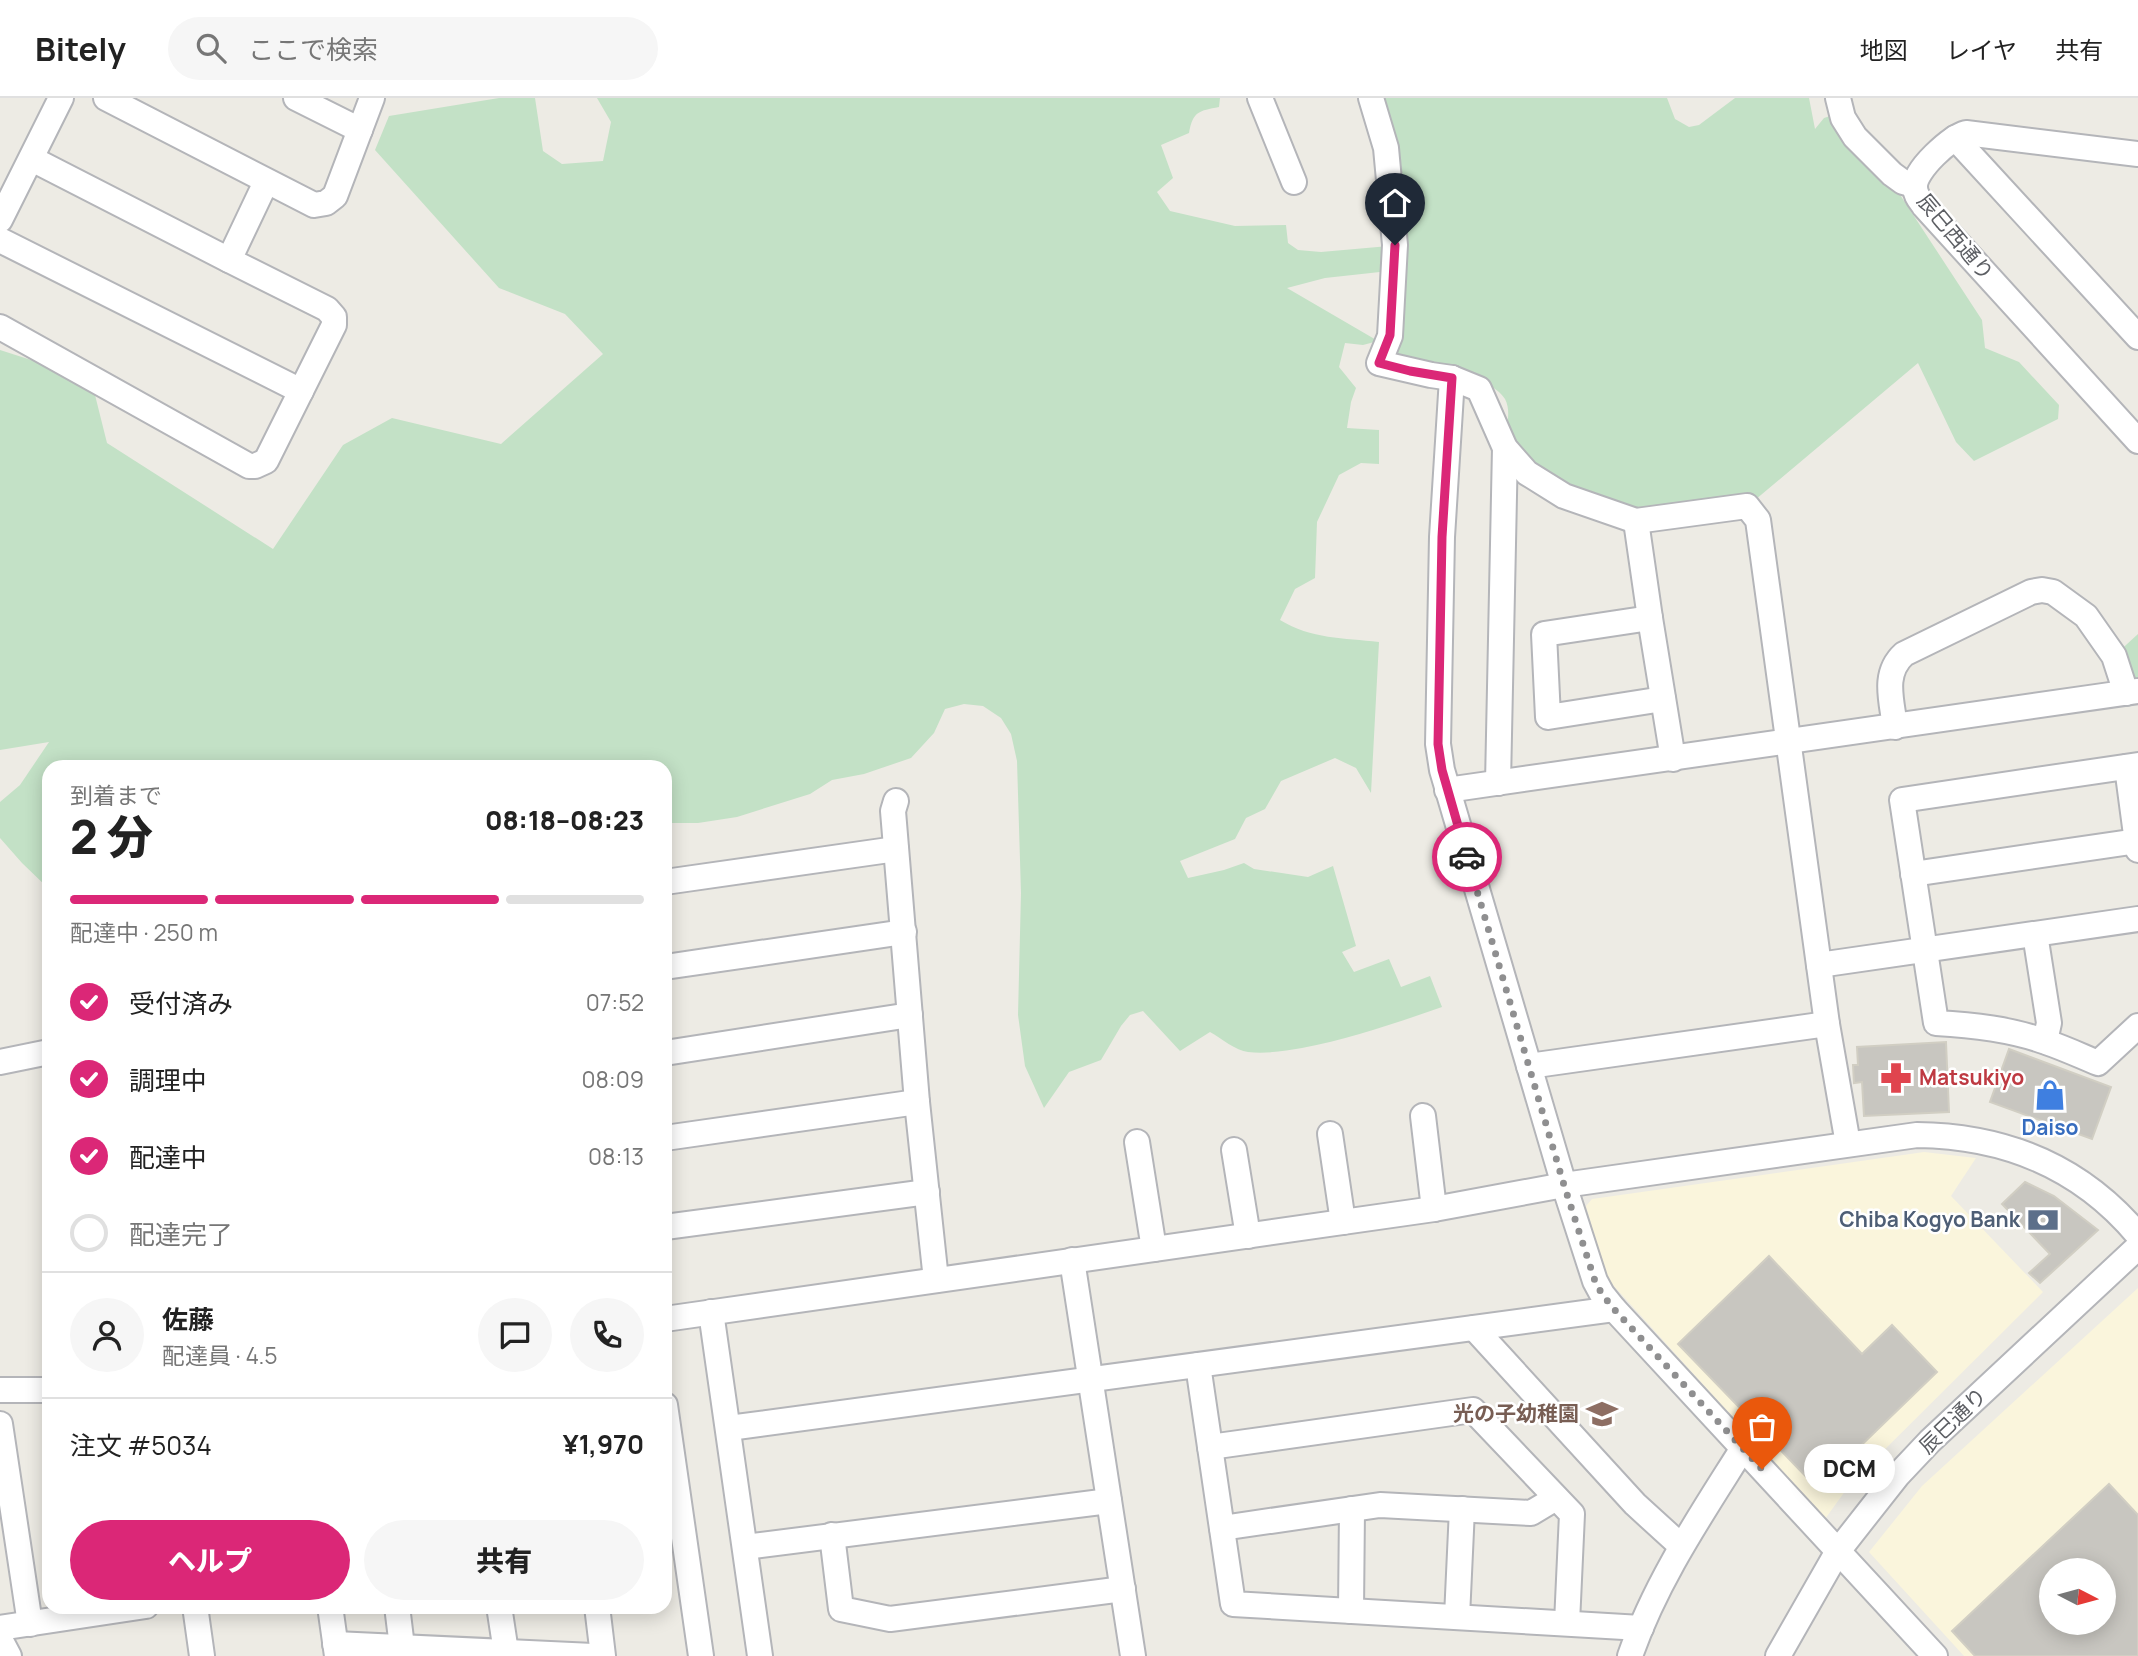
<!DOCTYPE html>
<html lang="ja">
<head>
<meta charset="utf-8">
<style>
  :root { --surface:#fff; --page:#f6f6f6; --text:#222; --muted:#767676; --line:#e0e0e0; --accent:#db2777 }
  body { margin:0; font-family:Manrope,"Noto Sans JP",sans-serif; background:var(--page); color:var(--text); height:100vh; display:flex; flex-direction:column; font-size:26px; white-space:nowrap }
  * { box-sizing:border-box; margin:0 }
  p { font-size:23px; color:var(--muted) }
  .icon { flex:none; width:38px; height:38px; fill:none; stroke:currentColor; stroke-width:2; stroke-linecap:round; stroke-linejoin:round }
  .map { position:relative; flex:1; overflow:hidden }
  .side { position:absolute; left:42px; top:662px; width:630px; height:854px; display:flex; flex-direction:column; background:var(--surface); border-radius:21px; box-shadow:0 4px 18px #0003 }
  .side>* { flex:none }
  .needle { width:46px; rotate:96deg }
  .fabs { position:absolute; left:2039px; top:1460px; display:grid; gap:14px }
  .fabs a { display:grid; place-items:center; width:77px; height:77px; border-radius:50%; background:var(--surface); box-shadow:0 4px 18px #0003; font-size:35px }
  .pin { position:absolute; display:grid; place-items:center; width:60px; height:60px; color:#fff; margin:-72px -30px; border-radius:50% 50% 50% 0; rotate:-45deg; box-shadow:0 0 7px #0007 }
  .pin .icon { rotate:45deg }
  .courier { position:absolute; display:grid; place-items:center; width:70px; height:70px; margin:-35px; border:5px solid #db2777; border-radius:50%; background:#fff; color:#222; box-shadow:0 2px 9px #0007 }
  .bubble { position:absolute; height:49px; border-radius:24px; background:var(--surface); box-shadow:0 4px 18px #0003; font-size:23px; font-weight:800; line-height:49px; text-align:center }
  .overview em { font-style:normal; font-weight:800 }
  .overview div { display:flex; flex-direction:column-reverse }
  .overview { display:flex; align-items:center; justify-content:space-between; height:119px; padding:0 28px }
  h1 { font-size:46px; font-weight:800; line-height:52px }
  .bar { display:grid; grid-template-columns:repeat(4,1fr); gap:10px 7px; align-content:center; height:84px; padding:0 28px }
  .bar i { height:9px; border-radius:5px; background:var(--line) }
  .bar .active { background:var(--accent) }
  .bar p { grid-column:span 4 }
  .line { display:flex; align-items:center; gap:18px; padding:0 28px; border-top:2px solid var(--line) }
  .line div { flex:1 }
  .round { display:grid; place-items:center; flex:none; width:74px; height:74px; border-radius:37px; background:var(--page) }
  ol { padding:0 28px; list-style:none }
  li { display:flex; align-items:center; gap:21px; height:77px }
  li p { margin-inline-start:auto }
  li .icon { padding:7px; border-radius:50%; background:var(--accent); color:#fff; stroke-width:4 }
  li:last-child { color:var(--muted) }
  li i { width:38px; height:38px; border:4px solid var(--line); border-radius:50% }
  .action { display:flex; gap:14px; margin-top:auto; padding:14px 28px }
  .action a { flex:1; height:80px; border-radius:42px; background:var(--accent); color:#fff; font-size:28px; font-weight:800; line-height:80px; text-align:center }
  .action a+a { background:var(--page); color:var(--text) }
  header { display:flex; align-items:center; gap:42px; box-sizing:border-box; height:98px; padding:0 35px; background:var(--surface); border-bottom:2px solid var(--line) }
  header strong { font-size:33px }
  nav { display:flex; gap:38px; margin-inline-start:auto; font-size:24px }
  .search { width:490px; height:63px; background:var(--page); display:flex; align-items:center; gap:18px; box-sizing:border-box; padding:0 24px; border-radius:38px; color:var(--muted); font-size:26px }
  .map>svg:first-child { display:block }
</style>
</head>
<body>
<header>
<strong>Bitely</strong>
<div class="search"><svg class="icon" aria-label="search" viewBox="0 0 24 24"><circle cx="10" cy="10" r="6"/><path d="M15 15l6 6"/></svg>ここで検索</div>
<nav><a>地図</a><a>レイヤ</a><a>共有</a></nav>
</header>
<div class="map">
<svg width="2138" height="1558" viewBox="0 0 2138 1558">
  <rect width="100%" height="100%" fill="#edebe4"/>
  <g fill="#faf5dc" fill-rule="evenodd">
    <path d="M1924,1054L1976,1060L1951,1098L2043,1194L1851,1385L1825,1421L1613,1187L1606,1178L1586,1108L1592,1101Z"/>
    <path d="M2138,1190V1558H1964L1869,1454L1922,1388ZM2051,1472H2104V1524H2051Z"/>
  </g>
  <g fill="#c3e1c6">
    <path d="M499,0H535L543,53L562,66L603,63L611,24L597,0H1220L1219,9C1199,13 1193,13 1189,35L1161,47L1173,80L1157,94L1170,113L1235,128L1286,127L1288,145L1298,152L1321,154L1389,148V173L1325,180L1287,190L1378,243L1363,247L1345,245L1339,269L1356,290L1351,304L1347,330L1379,332V366L1361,365L1339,377L1317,424L1315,480L1295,491L1280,522C1311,541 1344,540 1379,544L1371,695L1356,670L1335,660L1281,683L1265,711L1246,720L1235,741L1180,763L1188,780L1224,772L1244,765L1254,771L1308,779L1333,768L1356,848L1342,854L1354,874L1389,861L1401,889L1430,878L1442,909C1396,925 1350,941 1302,950C1285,953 1266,956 1248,954C1236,953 1221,940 1210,934L1180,953L1143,913L1130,917L1121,928L1101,962L1069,974L1044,1010L1025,968L1018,917L1021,795L1017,663L1011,636L1001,620L983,608L964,606L945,611L934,635L911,660L864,676L832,682L810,696L737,719L698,725H665V668H49V791L22,765L0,740V704L20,687L49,644L0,652V252L53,269L92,285L107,345L273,451L343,347L392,320L501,346L603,256L565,216L499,190L375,52L389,18Z"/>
    <path d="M1379,0H1667L1675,21L1689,29L1699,27L1735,0H1809L1815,31L1824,20L1836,16L1891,83L1982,222L1985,250L2019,264L2059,307L2058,321L1974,363L1956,344L1918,265L1749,407L1637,416L1539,379L1506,339C1507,327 1511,312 1505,301C1489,275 1418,266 1388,259Z"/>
    <path d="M2138,536V593L2114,558Z"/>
  </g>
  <g fill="#c8c6c0" stroke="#d1cec3" stroke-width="2" fill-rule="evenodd">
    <path d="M1946,944L1949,1014L1864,1018L1862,984L1854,985L1853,967H1858L1857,949Z"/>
    <path d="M2009,951L2111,989L2092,1041L1990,1004Z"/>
    <path d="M2025,1084L2054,1098L2098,1132L2040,1185L2029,1175L2050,1156L2002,1106Z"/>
    <path d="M1769,1158L1862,1256L1892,1227L1937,1274L1817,1390L1678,1246Z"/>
    <path d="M2109,1386L2138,1417V1558H1975L1952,1533ZM2051,1472H2104V1524H2051Z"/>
  </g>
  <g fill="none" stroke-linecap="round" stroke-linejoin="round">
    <defs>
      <g id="minor">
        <path d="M106,0L314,107L326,105L335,98L372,0"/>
        <path d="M296,0L360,32"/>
        <path d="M1260,0L1294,84"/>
        <path d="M1371,0L1386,50L1395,147L1390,238L1379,265L1431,277L1452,280L1479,291L1505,350L1527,375L1564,398L1636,423L1747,408L1758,422L1827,926L1848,1046"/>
        <path d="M1838,0L1843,20L1855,39L1892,76L1903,84L1914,87"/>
        <path d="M1955,40L2138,239"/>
        <path d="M2138,56L1966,35C1951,39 1914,72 1915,89C1915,97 1920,102 1924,108L2138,343"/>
        <path d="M32,61L229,162"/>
        <path d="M0,122L61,0"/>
        <path d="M0,142L301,293"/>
        <path d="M0,229L249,368H255L266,363L334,227V219L327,211L229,162L266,84"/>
        <path d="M1452,280L1442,439L1438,646L1442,672L1564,1087L1595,1183L1602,1196L1614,1211L1935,1558"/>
        <path d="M1636,423L1650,520L1673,661"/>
        <path d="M1650,520L1544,536L1548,619L1663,601"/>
        <path d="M1895,629C1892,603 1882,576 1904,556L2031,494L2042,492L2053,494L2086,518L2114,558L2126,595"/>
        <path d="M2138,667L1902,702L1936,925C1973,927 2011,931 2046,944C2064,950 2081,958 2098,965L2138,928"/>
        <path d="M2127,669L2138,752"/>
        <path d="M1498,685L1505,350"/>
        <path d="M1447,692L2138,593"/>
        <path d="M896,703L893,713L917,1004L936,1182"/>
        <path d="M1913,776L2137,743"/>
        <path d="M665,784L896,751"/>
        <path d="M2035,836L2049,925L2045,943"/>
        <path d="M1819,867L2138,821"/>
        <path d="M665,869L904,834"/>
        <path d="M665,955L910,917"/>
        <path d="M0,964L49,954"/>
        <path d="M1529,968L1827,926"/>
        <path d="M1423,1018L1434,1111"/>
        <path d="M1330,1036L1343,1124"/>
        <path d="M665,1040L917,1004"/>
        <path d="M1137,1044L1154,1151"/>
        <path d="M1234,1052L1248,1138"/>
        <path d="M665,1129L927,1094"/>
        <path d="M1072,1162L1133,1558"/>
        <path d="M711,1214L760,1558"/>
        <path d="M665,1221L1434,1111L1564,1087L1917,1037C2005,1038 2081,1069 2138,1137"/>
        <path d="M1474,1230L1635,1406L1681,1448"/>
        <path d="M1198,1267L1233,1506L1641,1530"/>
        <path d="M0,1292H49"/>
        <path d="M665,1307L701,1558"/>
        <path d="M0,1326L30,1526"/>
        <path d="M729,1330L1614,1211"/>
        <path d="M1210,1349L1473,1312L1572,1416L1567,1525"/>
        <path d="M1222,1430L1380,1407L1531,1415L1556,1400"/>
        <path d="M832,1437L841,1511L890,1521L1123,1491"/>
        <path d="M745,1449L1109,1403"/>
        <path d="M195,1508L202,1558"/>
        <path d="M330,1508L337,1558"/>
        <path d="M397,1508L402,1549"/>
        <path d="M499,1508L506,1554"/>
        <path d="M597,1508L603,1558"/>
        <path d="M1351,1513L1352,1411"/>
        <path d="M1457,1519L1462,1411"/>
        <path d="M0,1530L146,1508"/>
        <path d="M0,1541L9,1558"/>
        <path d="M335,1546L593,1558"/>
        <path d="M1630,1558C1656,1483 1701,1417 1743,1350"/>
        <path d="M1778,1558L1838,1453L1897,1378L1930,1343L2138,1149"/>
      </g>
    </defs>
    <use href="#minor" stroke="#b4b5b9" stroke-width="28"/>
    <use href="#minor" stroke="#fff" stroke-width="24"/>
  </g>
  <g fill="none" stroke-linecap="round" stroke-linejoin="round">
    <path stroke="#8f8f90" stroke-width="7" stroke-dasharray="0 12.6" d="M1467,759L1564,1087L1595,1183L1602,1196L1614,1211L1762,1371"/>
    <path stroke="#db2777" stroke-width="9" d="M1395,147L1390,237L1379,265L1410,273L1452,280L1442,439L1438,646L1442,672L1467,759"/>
  </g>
  <defs>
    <symbol id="pharmacy-bare" viewBox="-9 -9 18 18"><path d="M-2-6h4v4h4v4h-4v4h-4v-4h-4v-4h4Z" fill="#e0444e" stroke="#fff" stroke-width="2.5" paint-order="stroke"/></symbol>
    <symbol id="shop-bare" viewBox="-9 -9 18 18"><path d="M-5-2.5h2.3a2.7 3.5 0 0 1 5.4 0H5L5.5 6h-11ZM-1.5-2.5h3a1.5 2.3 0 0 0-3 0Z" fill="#3f7fe0" stroke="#fff" stroke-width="2.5" paint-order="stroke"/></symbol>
    <symbol id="bank-bare" viewBox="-9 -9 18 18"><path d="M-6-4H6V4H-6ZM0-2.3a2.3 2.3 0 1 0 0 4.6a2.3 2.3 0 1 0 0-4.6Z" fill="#5c6f8a" stroke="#fff" stroke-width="2.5" paint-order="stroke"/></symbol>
    <symbol id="school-bare" viewBox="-9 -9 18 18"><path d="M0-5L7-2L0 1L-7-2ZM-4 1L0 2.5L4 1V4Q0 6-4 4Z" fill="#8d6e63" stroke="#fff" stroke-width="2.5" paint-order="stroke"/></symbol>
  </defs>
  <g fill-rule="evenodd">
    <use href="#pharmacy-bare" x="1874" y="958" width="44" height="44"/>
    <use href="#shop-bare" x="2028" y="975" width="44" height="44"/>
    <use href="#bank-bare" x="2021" y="1100" width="44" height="44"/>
    <use href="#school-bare" x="1580" y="1294" width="44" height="44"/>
  </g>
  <g text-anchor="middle" stroke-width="5" stroke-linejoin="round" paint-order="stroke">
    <g font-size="21" fill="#5c5e63" stroke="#fff">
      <text transform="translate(1955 139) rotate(50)" y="7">辰巳西通り</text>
      <text transform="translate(1953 1323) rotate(-44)" y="7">辰巳通り</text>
    </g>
    <g font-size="21" font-weight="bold" fill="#be3a42" stroke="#fff" text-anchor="start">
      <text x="1919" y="987">Matsukiyo</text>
    </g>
    <g font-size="21" font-weight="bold" fill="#366cbe" stroke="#fff">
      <text x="2050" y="1037">Daiso</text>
    </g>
    <g font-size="21" font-weight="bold" fill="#4e5e75" stroke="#fff" text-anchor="end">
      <text x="2020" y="1129">Chiba Kogyo Bank</text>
    </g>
    <g font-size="21" font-weight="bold" fill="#785e54" stroke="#fff" text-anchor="end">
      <text x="1579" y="1323">光の子幼稚園</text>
    </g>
  </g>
</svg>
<div class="fabs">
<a><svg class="needle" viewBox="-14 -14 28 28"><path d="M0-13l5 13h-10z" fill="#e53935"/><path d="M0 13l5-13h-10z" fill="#767676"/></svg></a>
</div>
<div class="pin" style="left:1762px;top:1371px;background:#ea580c"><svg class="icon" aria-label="bag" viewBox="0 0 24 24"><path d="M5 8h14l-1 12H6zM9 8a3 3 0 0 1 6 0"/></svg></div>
<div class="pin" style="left:1395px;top:147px;background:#1f2937"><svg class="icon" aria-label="home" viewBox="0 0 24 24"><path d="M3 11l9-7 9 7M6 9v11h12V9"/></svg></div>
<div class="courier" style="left:1467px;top:759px"><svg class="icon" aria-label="car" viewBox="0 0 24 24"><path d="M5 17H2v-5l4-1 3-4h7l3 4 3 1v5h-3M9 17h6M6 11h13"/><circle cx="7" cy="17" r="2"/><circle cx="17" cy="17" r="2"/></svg></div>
<div class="bubble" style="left:1804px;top:1346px;width:91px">DCM</div>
<section class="side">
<div class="overview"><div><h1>2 分</h1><p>到着まで</p></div><em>08:18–08:23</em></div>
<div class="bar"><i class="active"></i><i class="active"></i><i class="active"></i><i></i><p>配達中 · 250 m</p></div>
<ol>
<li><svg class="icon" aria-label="check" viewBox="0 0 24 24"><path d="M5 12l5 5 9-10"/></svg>受付済み<p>07:52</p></li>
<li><svg class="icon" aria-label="check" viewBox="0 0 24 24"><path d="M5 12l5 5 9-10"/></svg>調理中<p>08:09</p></li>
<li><svg class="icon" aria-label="check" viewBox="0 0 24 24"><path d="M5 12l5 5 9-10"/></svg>配達中<p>08:13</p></li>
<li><i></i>配達完了</li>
</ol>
<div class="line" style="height:126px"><a class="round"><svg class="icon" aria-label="person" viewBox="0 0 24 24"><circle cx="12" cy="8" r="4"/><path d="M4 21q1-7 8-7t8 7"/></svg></a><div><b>佐藤</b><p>配達員 · 4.5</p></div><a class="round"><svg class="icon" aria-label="chat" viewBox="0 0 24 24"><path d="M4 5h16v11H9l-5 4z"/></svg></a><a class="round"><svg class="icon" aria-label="phone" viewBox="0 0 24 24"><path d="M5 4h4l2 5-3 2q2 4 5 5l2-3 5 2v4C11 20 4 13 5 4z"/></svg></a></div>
<div class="line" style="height:91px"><div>注文 #5034</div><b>¥1,970</b></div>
<div class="action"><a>ヘルプ</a><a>共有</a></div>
</section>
</div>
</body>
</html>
